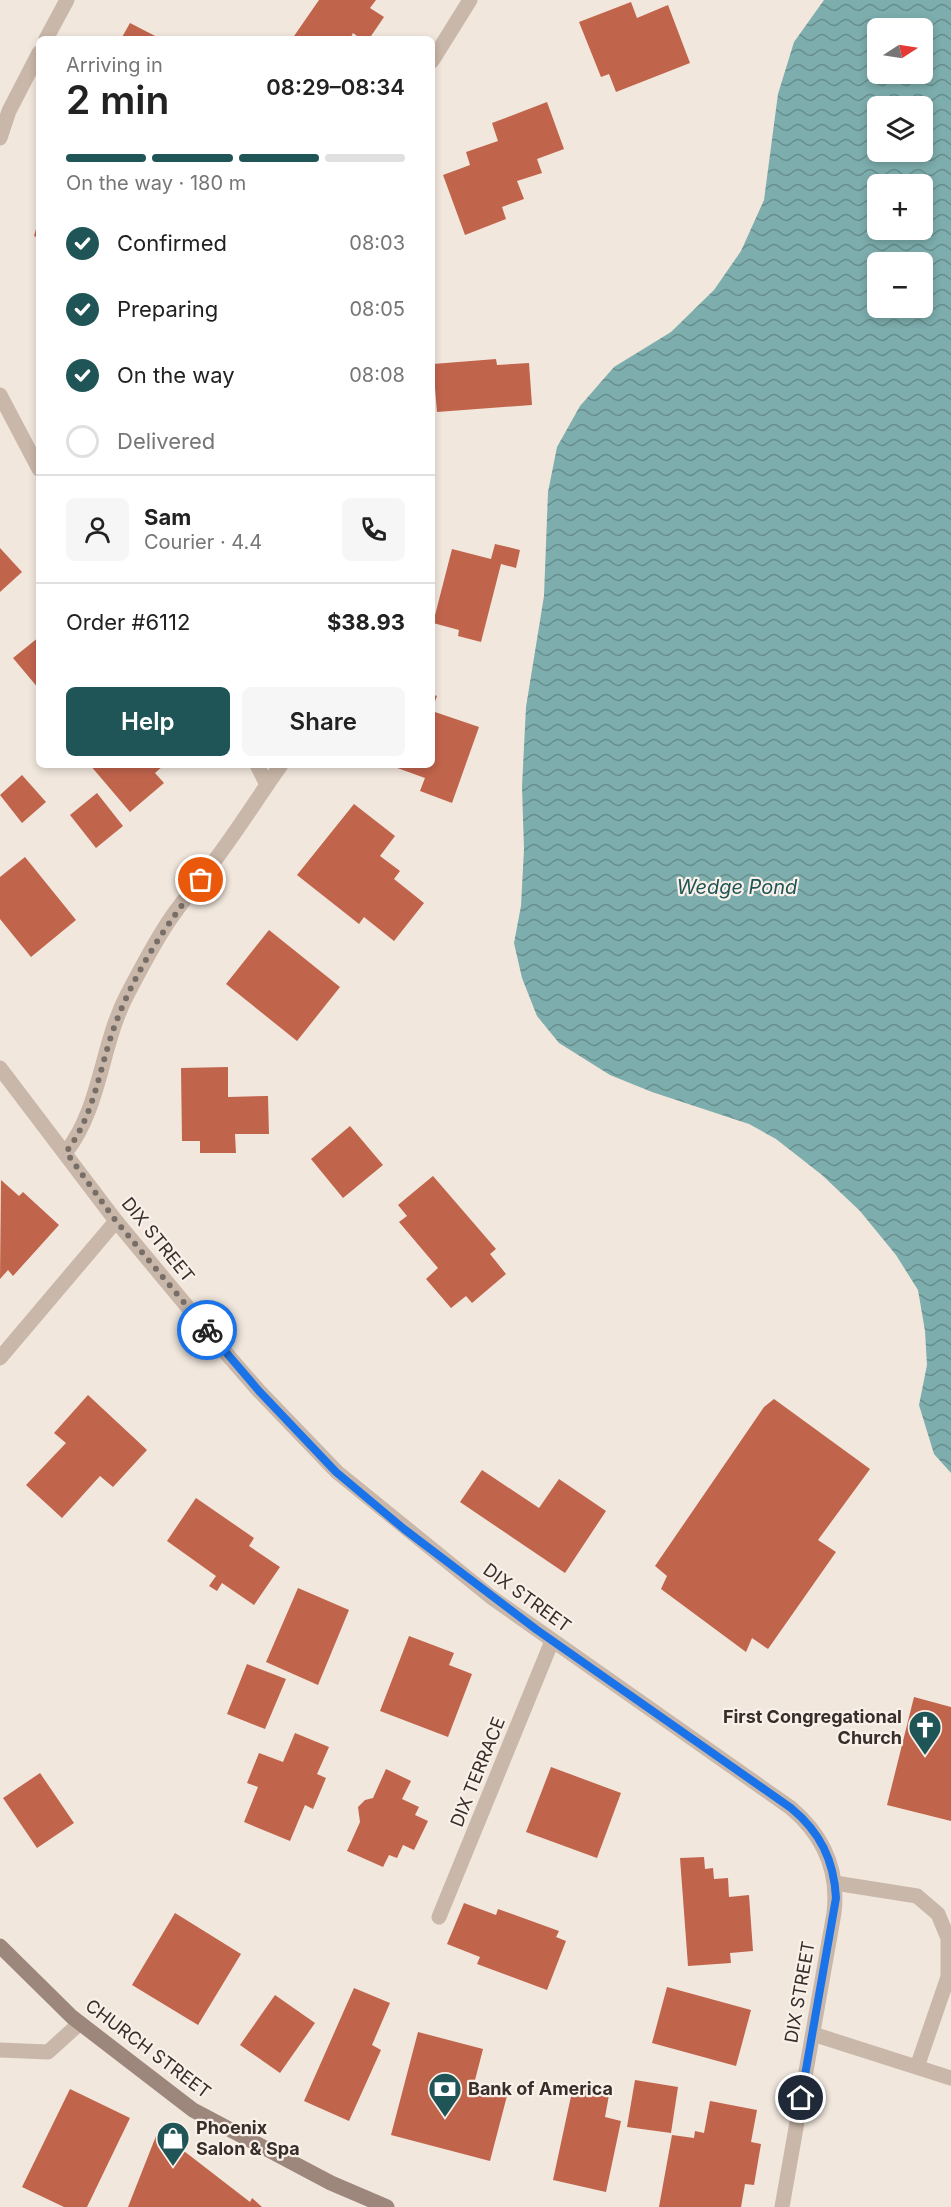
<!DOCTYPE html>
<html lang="en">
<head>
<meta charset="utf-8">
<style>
  :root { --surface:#fff; --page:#f6f6f6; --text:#222; --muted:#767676; --line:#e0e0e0; --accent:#205557 }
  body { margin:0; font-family:Inter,sans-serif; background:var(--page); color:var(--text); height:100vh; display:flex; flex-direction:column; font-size:22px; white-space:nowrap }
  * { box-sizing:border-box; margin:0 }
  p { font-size:20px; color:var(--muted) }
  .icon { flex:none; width:33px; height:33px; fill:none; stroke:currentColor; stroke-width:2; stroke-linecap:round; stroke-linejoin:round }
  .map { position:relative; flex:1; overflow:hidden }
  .sheet { position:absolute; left:36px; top:36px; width:399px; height:732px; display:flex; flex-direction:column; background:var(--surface); border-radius:9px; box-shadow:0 3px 9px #0003 }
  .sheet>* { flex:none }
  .needle { width:39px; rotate:78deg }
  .fabs { position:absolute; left:867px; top:18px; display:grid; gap:12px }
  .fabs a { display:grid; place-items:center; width:66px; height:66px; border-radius:9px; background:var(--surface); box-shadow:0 3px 9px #0003; font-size:30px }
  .pin { position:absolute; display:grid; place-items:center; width:51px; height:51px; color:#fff; margin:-26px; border:3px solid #fff; border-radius:50%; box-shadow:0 2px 6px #0007 }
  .courier { position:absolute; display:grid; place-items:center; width:60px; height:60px; margin:-30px; border:4px solid #1a73e8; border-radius:50%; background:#fff; color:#222; box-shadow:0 2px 8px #0007 }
  .headline em { font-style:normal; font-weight:600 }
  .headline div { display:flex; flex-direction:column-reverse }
  .headline { display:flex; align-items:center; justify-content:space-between; height:102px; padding:0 30px }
  h1 { font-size:39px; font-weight:600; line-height:45px }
  .bar { display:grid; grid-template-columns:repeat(4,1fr); gap:9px 6px; align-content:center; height:72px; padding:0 30px }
  .bar i { height:8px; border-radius:4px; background:var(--line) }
  .bar .active { background:var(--accent) }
  .bar p { grid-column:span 4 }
  .line { display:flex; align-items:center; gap:15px; padding:0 30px; border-top:2px solid var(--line) }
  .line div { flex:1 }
  .round { display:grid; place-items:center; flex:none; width:63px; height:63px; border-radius:9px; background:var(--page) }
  ol { padding:0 30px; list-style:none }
  li { display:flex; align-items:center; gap:18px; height:66px }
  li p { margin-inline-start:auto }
  li .icon { padding:6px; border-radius:50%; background:var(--accent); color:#fff; stroke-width:4 }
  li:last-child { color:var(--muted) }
  li i { width:33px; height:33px; border:3px solid var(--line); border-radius:50% }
  .button { display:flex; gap:12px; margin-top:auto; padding:12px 30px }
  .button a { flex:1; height:69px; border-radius:9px; background:var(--accent); color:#fff; font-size:24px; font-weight:600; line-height:69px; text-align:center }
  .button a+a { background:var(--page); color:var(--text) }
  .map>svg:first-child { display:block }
</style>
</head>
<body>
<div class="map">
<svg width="951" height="2207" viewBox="0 0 951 2207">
  <defs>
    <pattern id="water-waves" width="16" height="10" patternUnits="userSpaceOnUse" patternTransform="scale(1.5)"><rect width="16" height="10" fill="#7dadad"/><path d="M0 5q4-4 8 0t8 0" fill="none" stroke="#678d8d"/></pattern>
  </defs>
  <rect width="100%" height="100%" fill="#f1e7dd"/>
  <path fill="url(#water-waves)" fill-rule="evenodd" d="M824,0H951V1473L934,1454L919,1405L927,1365L925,1331L918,1290L896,1255L860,1211L822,1175L776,1139L749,1124L652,1092L610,1075L559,1043L537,1016L522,978L514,943L521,906L524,849L522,787L526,707L544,596L548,492L557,447L580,406L614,367L671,332L714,290L741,251L764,200L778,94L794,42ZM878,28H922V74H878ZM878,106H922V152H878ZM878,184H922V230H878ZM878,262H922V308H878Z"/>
  <g fill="#c1644c">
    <path d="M319,0H376L370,8L384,17L369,39H361L353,33L350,39H292Z"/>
    <path d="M631,2L637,18L668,5L690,63L616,92L609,74L601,77L579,22Z"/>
    <path d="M130,23L161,39H121Z"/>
    <path d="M547,102L564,149L537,159L542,173L517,181L524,199L502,207L506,219L465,235L443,175L470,165L466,152L498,141L492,123Z"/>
    <path d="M38,222H39V238L34,236Z"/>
    <path d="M496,359L497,365L529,363L532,405L437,412L433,364Z"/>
    <path d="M495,544L520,550L516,568L501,564L481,642L458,636L459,630L433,623L452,549L491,559Z"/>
    <path d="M0,548L22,572L0,592Z"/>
    <path d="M39,637V689L13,658Z"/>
    <path d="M432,694L437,696L432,709Z"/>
    <path d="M432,711L479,727L452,803L420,791L425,778L389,765H432Z"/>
    <path d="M90,765H164L155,773L164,783L130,812Z"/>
    <path d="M22,775L46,802L22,823L0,795Z"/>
    <path d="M97,793L123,826L96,848L70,815Z"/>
    <path d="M354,804L395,836L380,856L400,871L394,879L424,903L394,941L364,917L359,924L297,875Z"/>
    <path d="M25,857L76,920L31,957L0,919V877Z"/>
    <path d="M269,930L340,987L297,1041L226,984Z"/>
    <path d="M228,1067V1097L268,1096L269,1134H235L236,1153H200V1141H182L181,1068Z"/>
    <path d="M350,1126L383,1165L343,1198L311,1159Z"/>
    <path d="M433,1176L496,1249L490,1254L506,1274L472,1303L466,1296L451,1308L426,1279L438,1268L399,1222L407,1216L398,1205Z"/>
    <path d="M1,1180L19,1196L23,1192L59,1225L13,1276L8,1270L0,1279Z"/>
    <path d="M88,1395L147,1450L113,1487L100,1476L62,1518L26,1485L66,1443L54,1433Z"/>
    <path d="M774,1399L870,1469L818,1540L836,1552L768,1649L752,1638L746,1652L661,1589L667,1576L655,1566L764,1407Z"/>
    <path d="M482,1470L539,1508L559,1479L606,1511L565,1573L460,1502Z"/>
    <path d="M196,1498L254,1538L249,1546L280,1567L254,1605L222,1583L217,1591L209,1586L216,1576L167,1541Z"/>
    <path d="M298,1588L349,1610L318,1685L266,1662Z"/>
    <path d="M409,1636L454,1653L449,1665L472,1674L448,1737L380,1711Z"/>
    <path d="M247,1664L286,1679L265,1729L227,1714Z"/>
    <path d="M914,1697L951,1707V1821L887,1805Z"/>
    <path d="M295,1733L329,1747L317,1774L326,1778L313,1809L305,1805L290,1841L244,1822L258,1787L247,1783L259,1753L283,1762Z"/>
    <path d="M551,1767L621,1793L597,1858L526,1832Z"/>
    <path d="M386,1769L411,1781L402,1799L419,1807L415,1815L428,1821L414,1850L403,1845L397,1858L389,1855L383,1867L347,1851L360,1822L358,1807L365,1800L373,1798Z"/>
    <path d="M40,1773L74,1823L37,1848L3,1798Z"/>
    <path d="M704,1857L705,1869L713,1868L714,1879L728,1878L729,1897L749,1895L753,1951L730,1953L731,1963L688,1966L680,1858Z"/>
    <path d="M464,1903L496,1915L498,1909L559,1931L556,1937L566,1941L547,1990L477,1964L480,1957L447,1944Z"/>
    <path d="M175,1913L241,1954L198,2025L132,1985Z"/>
    <path d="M667,1987L751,2010L736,2066L652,2043Z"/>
    <path d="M354,1988L390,2003L372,2045L381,2050L349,2121L304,2101Z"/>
    <path d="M275,1995L315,2023L280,2073L240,2045Z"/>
    <path d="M418,2032L483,2049L474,2084L508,2092L490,2161L391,2135Z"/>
    <path d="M635,2080L678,2087L671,2133L627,2127Z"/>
    <path d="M573,2087L609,2095L605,2117L621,2121L606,2192L553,2180Z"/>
    <path d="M70,2089L130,2118L87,2207H64L22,2187Z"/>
    <path d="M710,2101L757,2110L751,2142L761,2144L754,2185L745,2184L741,2207H659L672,2135L694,2138L695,2131L704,2133Z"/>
    <path d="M158,2131L250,2202L252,2198L262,2207H128Z"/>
  </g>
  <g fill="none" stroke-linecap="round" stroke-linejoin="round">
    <g stroke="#c9b7a9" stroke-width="15">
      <path d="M835,1883L917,1896L938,1914L948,1938V1977L917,2067"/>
      <path d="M813,2034L951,2078"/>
      <path d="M0,2050L48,2052L80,2023"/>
    </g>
    <g stroke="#c9b7a9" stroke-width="15">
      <path d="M46,39L67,0"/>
      <path d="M432,61L470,0"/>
      <path d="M0,138L9,111L39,53"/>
      <path d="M0,395L39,469"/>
      <path d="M267,785L281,765"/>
      <path d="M0,1068L116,1221L225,1352L259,1391L337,1472L491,1597L791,1808C824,1836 839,1870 834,1913L782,2207"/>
      <path d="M66,1152C101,1107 101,1045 127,995C139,972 151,949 165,927C178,906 195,887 209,868C230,841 248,813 267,785L257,765"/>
      <path d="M0,1358L116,1221"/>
      <path d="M439,1917L552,1641"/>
    </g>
    <path stroke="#9d867b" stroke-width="15" d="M0,1946L72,2017L193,2110L331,2183L387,2207"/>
  </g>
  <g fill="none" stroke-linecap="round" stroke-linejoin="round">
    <path stroke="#786e68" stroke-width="6" stroke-dasharray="0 10.8" d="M201,880C166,925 135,971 115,1025C99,1068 95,1115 66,1152L116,1221L207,1330"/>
    <path stroke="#1a73e8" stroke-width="8" d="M207,1330L259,1391L336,1472L404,1529L537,1630L791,1808C820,1832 834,1860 836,1898L801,2098"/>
  </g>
  <defs>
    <symbol id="church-pin" viewBox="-11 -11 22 30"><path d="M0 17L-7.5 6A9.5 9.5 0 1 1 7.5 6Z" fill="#205557" stroke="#f9f1e9"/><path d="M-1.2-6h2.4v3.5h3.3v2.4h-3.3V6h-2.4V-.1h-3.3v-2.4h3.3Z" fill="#fff"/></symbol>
    <symbol id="bank-pin" viewBox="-11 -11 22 30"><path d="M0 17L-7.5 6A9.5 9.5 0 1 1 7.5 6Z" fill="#205557" stroke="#f9f1e9"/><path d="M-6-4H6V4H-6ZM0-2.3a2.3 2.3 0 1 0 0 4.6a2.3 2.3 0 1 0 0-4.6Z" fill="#fff"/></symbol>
    <symbol id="shop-pin" viewBox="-11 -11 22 30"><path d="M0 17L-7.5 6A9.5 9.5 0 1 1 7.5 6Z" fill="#205557" stroke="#f9f1e9"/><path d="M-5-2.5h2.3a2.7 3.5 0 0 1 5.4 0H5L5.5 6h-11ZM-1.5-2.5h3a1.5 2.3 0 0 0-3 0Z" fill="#fff"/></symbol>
  </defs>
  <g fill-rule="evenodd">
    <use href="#church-pin" x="906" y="1708" width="38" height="52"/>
    <use href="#bank-pin" x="426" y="2070" width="38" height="52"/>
    <use href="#shop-pin" x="154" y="2119" width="38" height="52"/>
  </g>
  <g text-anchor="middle" stroke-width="4.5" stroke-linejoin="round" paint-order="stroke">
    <g font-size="18" fill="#372d29" stroke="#f9f1e9">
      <text transform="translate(158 1240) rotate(51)" y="6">DIX STREET</text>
      <text transform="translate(527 1598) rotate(36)" y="6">DIX STREET</text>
      <text transform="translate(478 1772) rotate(-68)" y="6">DIX TERRACE</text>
      <text transform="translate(800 1992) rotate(-80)" y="6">DIX STREET</text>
      <text transform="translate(148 2049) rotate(37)" y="6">CHURCH STREET</text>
    </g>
    <g font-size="18" font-weight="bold" fill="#372d29" stroke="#f9f1e9" text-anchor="start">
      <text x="902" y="1723" text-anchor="end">First Congregational<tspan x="902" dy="21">Church</tspan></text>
      <text x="468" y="2095">Bank of America</text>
      <text x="196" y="2134">Phoenix<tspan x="196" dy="21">Salon &amp; Spa</tspan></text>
    </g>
    <g font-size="20" font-style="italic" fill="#205557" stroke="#f9f1e9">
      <text x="737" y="894">Wedge Pond</text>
    </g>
  </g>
</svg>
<div class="fabs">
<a><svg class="needle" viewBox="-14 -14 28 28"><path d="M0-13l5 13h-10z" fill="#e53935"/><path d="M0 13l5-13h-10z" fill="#767676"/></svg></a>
<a><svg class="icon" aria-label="layers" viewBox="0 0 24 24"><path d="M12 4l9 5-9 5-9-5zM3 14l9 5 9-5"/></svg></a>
<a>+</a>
<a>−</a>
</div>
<div class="pin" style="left:201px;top:880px;background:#ea580c"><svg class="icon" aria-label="bag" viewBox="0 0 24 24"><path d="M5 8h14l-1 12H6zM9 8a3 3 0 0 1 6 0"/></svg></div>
<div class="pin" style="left:801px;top:2098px;background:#1f2937"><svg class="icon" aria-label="home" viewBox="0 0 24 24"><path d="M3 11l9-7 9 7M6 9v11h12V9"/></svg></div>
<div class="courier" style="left:207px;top:1330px"><svg class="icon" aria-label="bike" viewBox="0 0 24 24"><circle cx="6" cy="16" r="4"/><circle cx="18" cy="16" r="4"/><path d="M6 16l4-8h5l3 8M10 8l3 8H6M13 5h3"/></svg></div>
<section class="sheet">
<div class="headline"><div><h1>2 min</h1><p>Arriving in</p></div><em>08:29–08:34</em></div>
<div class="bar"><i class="active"></i><i class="active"></i><i class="active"></i><i></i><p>On the way · 180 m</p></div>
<ol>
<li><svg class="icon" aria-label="check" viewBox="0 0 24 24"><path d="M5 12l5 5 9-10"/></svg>Confirmed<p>08:03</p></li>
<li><svg class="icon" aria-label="check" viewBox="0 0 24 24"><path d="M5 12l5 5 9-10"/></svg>Preparing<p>08:05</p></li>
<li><svg class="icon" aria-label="check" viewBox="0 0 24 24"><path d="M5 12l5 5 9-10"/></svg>On the way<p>08:08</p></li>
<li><i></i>Delivered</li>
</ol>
<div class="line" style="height:108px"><a class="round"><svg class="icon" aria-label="person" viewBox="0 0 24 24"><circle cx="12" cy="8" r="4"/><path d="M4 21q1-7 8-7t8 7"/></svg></a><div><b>Sam</b><p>Courier · 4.4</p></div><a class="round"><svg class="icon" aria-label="phone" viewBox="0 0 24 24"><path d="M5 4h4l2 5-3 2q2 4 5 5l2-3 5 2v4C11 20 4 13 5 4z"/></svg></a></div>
<div class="line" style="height:78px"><div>Order #6112</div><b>$38.93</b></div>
<div class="button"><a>Help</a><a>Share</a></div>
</section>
</div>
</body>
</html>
